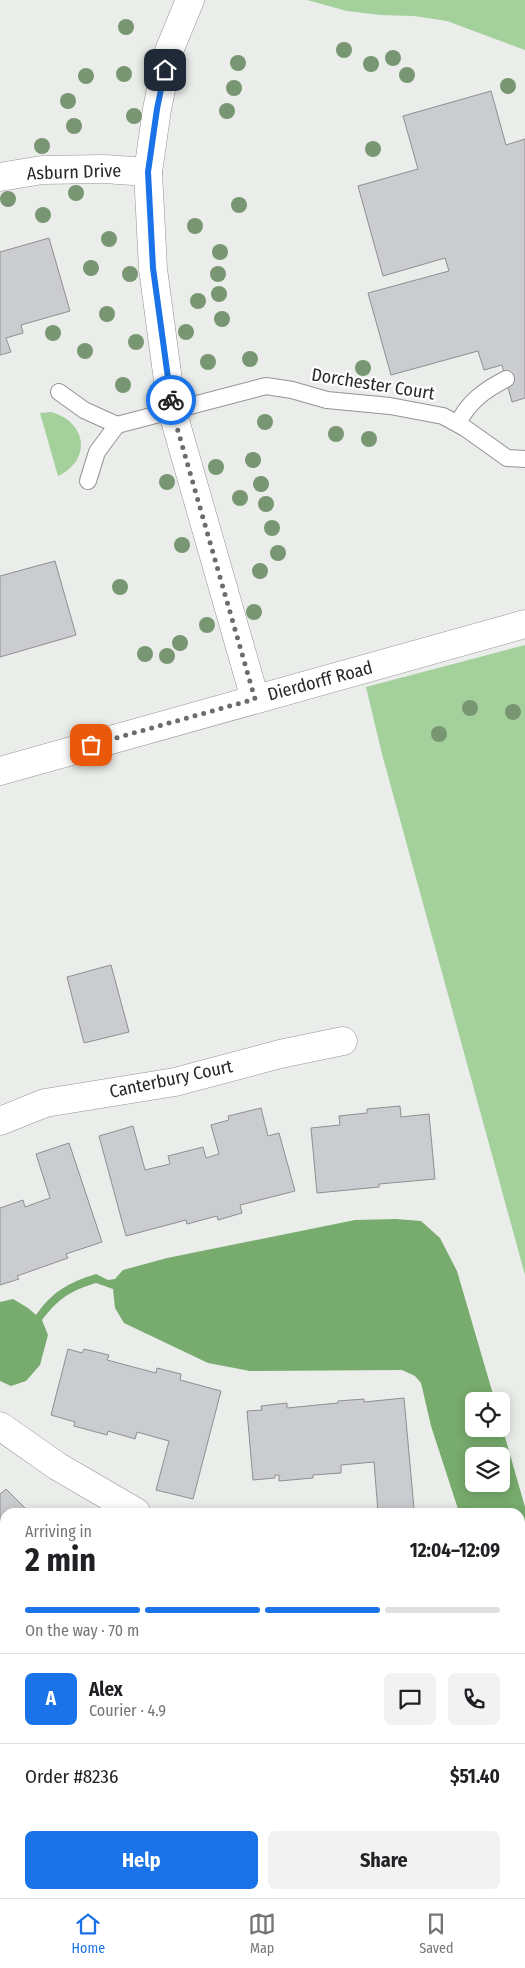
<!DOCTYPE html>
<html lang="en">
<head>
<meta charset="utf-8">
<style>
  :root { --surface:#fff; --page:#f2f2f2; --text:#202124; --muted:#757577; --line:#e0e0e0; --accent:#1a73e8 }
  body { margin:0; font-family:"Fira Sans Condensed",sans-serif; background:var(--page); color:var(--text); height:100vh; display:flex; flex-direction:column; font-size:19px; white-space:nowrap }
  * { box-sizing:border-box; margin:0 }
  p { font-size:16px; color:var(--muted) }
  .icon { flex:none; width:28px; height:28px; fill:none; stroke:currentColor; stroke-width:2; stroke-linecap:round; stroke-linejoin:round }
  .map { position:relative; flex:1; overflow:hidden }
  .panel { position:absolute; left:0px; top:1508px; width:525px; height:391px; display:flex; flex-direction:column; background:var(--surface); border-radius:15px 15px 0 0; box-shadow:0 2px 12px #0003 }
  .panel>* { flex:none }
  .tools { position:absolute; left:465px; top:1392px; display:grid; gap:10px }
  .tools a { display:grid; place-items:center; width:45px; height:45px; border-radius:8px; background:var(--surface); box-shadow:0 2px 12px #0003; font-size:25px }
  .pin { position:absolute; display:grid; place-items:center; width:42px; height:42px; color:#fff; margin:-21px; border-radius:10px; box-shadow:0 2px 8px #0006 }
  .courier { position:absolute; display:grid; place-items:center; width:50px; height:50px; margin:-25px; border:4px solid #1a73e8; border-radius:50%; background:#fff; color:#222; box-shadow:0 1px 6px #0007 }
  .summary em { font-style:normal; font-weight:700 }
  .summary div { display:flex; flex-direction:column-reverse }
  .summary { display:flex; align-items:center; justify-content:space-between; height:85px; padding:0 25px }
  h1 { font-size:32px; font-weight:700; line-height:38px }
  .bar { display:grid; grid-template-columns:repeat(4,1fr); gap:8px 5px; align-content:center; height:60px; padding:0 25px }
  .bar i { height:6px; border-radius:4px; background:var(--line) }
  .bar .on { background:var(--accent) }
  .bar p { grid-column:span 4 }
  .line { display:flex; align-items:center; gap:12px; padding:0 25px; border-top:1px solid var(--line) }
  .line div { flex:1 }
  .round { display:grid; place-items:center; flex:none; width:52px; height:52px; border-radius:8px; background:var(--page) }
  .primary-button { display:flex; gap:10px; margin-top:auto; padding:10px 25px }
  .primary-button a { flex:1; height:58px; border-radius:8px; background:var(--accent); color:#fff; font-size:20px; font-weight:700; line-height:58px; text-align:center }
  .primary-button a+a { background:var(--page); color:var(--text) }
  .dock { display:flex; justify-content:space-around; align-items:center; height:70px; border-top:1px solid var(--line); background:var(--surface); font-size:14px; color:var(--muted) }
  .dock a { display:grid; justify-items:center; gap:2px }
  .dock .on { color:var(--accent) }
  .map>svg:first-child { display:block }
</style>
</head>
<body>
<div class="map">
<svg width="525" height="1898" viewBox="0 0 525 1898">
  <rect width="100%" height="100%" fill="#eaedea"/>
  <g fill="#a4d09c">
    <path d="M307,0H525V50L447,21L414,16L380,15L347,11Z"/>
    <path d="M51,412C87,422 92,460 58,476L40,413Z"/>
    <path d="M525,645V1275L382,754L366,687Z"/>
  </g>
  <g fill="#78ac6e" fill-rule="evenodd">
    <path d="M396,1219L421,1221L440,1238L457,1271L495,1401H474V1429H501V1423L525,1507V1641L520,1643V1512H459L431,1426L421,1383L415,1376L402,1370L250,1371L208,1363L124,1323L115,1308L113,1289L96,1283C70,1291 59,1298 42,1320L48,1335L40,1365L26,1381L11,1386L0,1381V1302L13,1299L28,1308L36,1315C53,1291 68,1283 96,1274L108,1280L115,1279L123,1270L167,1258L355,1220ZM474,1456H501V1484H474Z"/>
    <path d="M213,1894H272L274,1898H211Z"/>
  </g>
  <g fill="#cbcccf" stroke="#8e8f91">
    <path d="M491,91L506,145L525,139V398L512,402L502,365L484,370L478,351L391,375L368,293L449,271L445,258L383,276L358,186L418,169L403,116Z"/>
    <path d="M49,238L70,311L21,325L23,333L6,338L11,352L0,355V252Z"/>
    <path d="M55,561L76,635L0,657V576Z"/>
    <path d="M111,965L129,1032L84,1043L67,977Z"/>
    <path d="M400,1106L401,1117L429,1114L435,1179L379,1184V1187L317,1193L311,1128L340,1125L339,1116L367,1113V1109Z"/>
    <path d="M261,1108L268,1136L279,1133L295,1191L240,1205L242,1213L218,1220L217,1216L187,1224L186,1220L126,1236L99,1136L133,1126L145,1170L170,1164L168,1156L203,1147L206,1158L219,1154L211,1125L229,1120L228,1116Z"/>
    <path d="M69,1143L102,1242L66,1254L68,1258L17,1276L19,1279L0,1285V1208L23,1200L25,1207L50,1198L36,1154Z"/>
    <path d="M68,1349L82,1353L84,1349L109,1355L107,1360L156,1373L157,1368L181,1374L180,1380L221,1391L193,1499L156,1490L169,1441L137,1432L135,1439L108,1431L107,1435L74,1426L75,1422L51,1415Z"/>
    <path d="M404,1398L414,1509L378,1512L374,1462L341,1465V1473L313,1475V1478L279,1481V1475H275V1478L253,1480L247,1411L262,1410L261,1406L287,1403V1408L338,1403V1401L364,1399V1402Z"/>
    <path d="M6,1489L29,1512H5V1537L0,1541V1494Z"/>
    <path d="M525,1701V1774L520,1777V1703Z"/>
    <path d="M525,1802V1866L520,1868V1804Z"/>
    <path d="M90,1894H173L171,1898H88Z"/>
    <path d="M316,1894H371L355,1898H317Z"/>
  </g>
  <g fill="none" stroke-linecap="round" stroke-linejoin="round">
    <defs>
      <g id="lane">
        <path d="M59,392L84,410L117,425L97,452L88,481"/>
        <path d="M458,423C469,401 485,390 506,379"/>
        <path d="M117,425L266,386L292,390L327,400L390,406L443,416L465,428L507,458L525,459"/>
      </g>
      <g id="street">
        <path d="M190,0L169,51L157,109L148,172L153,269L172,410L255,699"/>
        <path d="M0,177L42,170L104,169L148,172"/>
        <path d="M0,1121L45,1103L175,1082L280,1054L343,1041"/>
        <path d="M0,1426L57,1466L136,1512"/>
        <path d="M0,1734L5,1736"/>
        <path d="M0,1864L5,1855"/>
        <path d="M464,1894L465,1898"/>
      </g>
      <path id="secondary" d="M0,771L525,624"/>
    </defs>
    <use href="#lane" stroke="#929592" stroke-width="18"/>
    <use href="#street" stroke="#929592" stroke-width="29"/>
    <use href="#secondary" stroke="#929592" stroke-width="29"/>
    <use href="#lane" stroke="#fff" stroke-width="16"/>
    <use href="#street" stroke="#fff" stroke-width="28"/>
    <use href="#secondary" stroke="#fff" stroke-width="28"/>
  </g>
  <g fill="#789672">
    <circle cx="126" cy="27" r="8"/>
    <circle cx="344" cy="50" r="8"/>
    <circle cx="393" cy="58" r="8"/>
    <circle cx="238" cy="63" r="8"/>
    <circle cx="371" cy="64" r="8"/>
    <circle cx="124" cy="74" r="8"/>
    <circle cx="407" cy="75" r="8"/>
    <circle cx="86" cy="76" r="8"/>
    <circle cx="508" cy="86" r="8"/>
    <circle cx="234" cy="88" r="8"/>
    <circle cx="68" cy="101" r="8"/>
    <circle cx="227" cy="111" r="8"/>
    <circle cx="134" cy="116" r="8"/>
    <circle cx="74" cy="126" r="8"/>
    <circle cx="42" cy="146" r="8"/>
    <circle cx="373" cy="149" r="8"/>
    <circle cx="76" cy="193" r="8"/>
    <circle cx="8" cy="199" r="8"/>
    <circle cx="239" cy="205" r="8"/>
    <circle cx="43" cy="215" r="8"/>
    <circle cx="195" cy="226" r="8"/>
    <circle cx="109" cy="239" r="8"/>
    <circle cx="220" cy="252" r="8"/>
    <circle cx="91" cy="268" r="8"/>
    <circle cx="130" cy="274" r="8"/>
    <circle cx="218" cy="274" r="8"/>
    <circle cx="219" cy="294" r="8"/>
    <circle cx="198" cy="301" r="8"/>
    <circle cx="107" cy="314" r="8"/>
    <circle cx="222" cy="319" r="8"/>
    <circle cx="186" cy="332" r="8"/>
    <circle cx="53" cy="333" r="8"/>
    <circle cx="136" cy="342" r="8"/>
    <circle cx="85" cy="351" r="8"/>
    <circle cx="250" cy="359" r="8"/>
    <circle cx="208" cy="362" r="8"/>
    <circle cx="363" cy="368" r="8"/>
    <circle cx="123" cy="385" r="8"/>
    <circle cx="265" cy="422" r="8"/>
    <circle cx="336" cy="434" r="8"/>
    <circle cx="369" cy="439" r="8"/>
    <circle cx="253" cy="460" r="8"/>
    <circle cx="216" cy="467" r="8"/>
    <circle cx="167" cy="482" r="8"/>
    <circle cx="261" cy="484" r="8"/>
    <circle cx="240" cy="498" r="8"/>
    <circle cx="266" cy="504" r="8"/>
    <circle cx="272" cy="528" r="8"/>
    <circle cx="182" cy="545" r="8"/>
    <circle cx="278" cy="553" r="8"/>
    <circle cx="260" cy="571" r="8"/>
    <circle cx="120" cy="587" r="8"/>
    <circle cx="254" cy="612" r="8"/>
    <circle cx="207" cy="625" r="8"/>
    <circle cx="180" cy="643" r="8"/>
    <circle cx="145" cy="654" r="8"/>
    <circle cx="167" cy="656" r="8"/>
    <circle cx="470" cy="708" r="8"/>
    <circle cx="513" cy="712" r="8"/>
    <circle cx="439" cy="734" r="8"/>
  </g>
  <g fill="none" stroke-linecap="round" stroke-linejoin="round">
    <path stroke="#6b6c6b" stroke-width="5" stroke-dasharray="0 9" d="M91,745L255,699L172,410L171,400"/>
    <path stroke="#1a73e8" stroke-width="6" d="M165,70L157,109L148,172L153,268L171,400"/>
  </g>
  <g text-anchor="middle" stroke-width="4.5" stroke-linejoin="round" paint-order="stroke">
    <g font-size="18" fill="#262726" stroke="#fff">
      <text transform="translate(74 172) rotate(-2)" y="6">Asburn Drive</text>
      <text transform="translate(373 384) rotate(9)" y="6">Dorchester Court</text>
      <text transform="translate(320 681) rotate(-15)" y="6">Dierdorff Road</text>
      <text transform="translate(171 1079) rotate(-12)" y="6">Canterbury Court</text>
    </g>
  </g>
</svg>
<div class="tools">
<a><svg class="icon" aria-label="locate" viewBox="0 0 24 24"><circle cx="12" cy="12" r="6"/><path d="M12 2v4M12 18v4M2 12h4M18 12h4"/></svg></a>
<a><svg class="icon" aria-label="layers" viewBox="0 0 24 24"><path d="M12 4l9 5-9 5-9-5zM3 14l9 5 9-5"/></svg></a>
</div>
<div class="pin" style="left:91px;top:745px;background:#ea580c"><svg class="icon" aria-label="bag" viewBox="0 0 24 24"><path d="M5 8h14l-1 12H6zM9 8a3 3 0 0 1 6 0"/></svg></div>
<div class="pin" style="left:165px;top:70px;background:#1f2937"><svg class="icon" aria-label="home" viewBox="0 0 24 24"><path d="M3 11l9-7 9 7M6 9v11h12V9"/></svg></div>
<div class="courier" style="left:171px;top:400px"><svg class="icon" aria-label="bike" viewBox="0 0 24 24"><circle cx="6" cy="16" r="4"/><circle cx="18" cy="16" r="4"/><path d="M6 16l4-8h5l3 8M10 8l3 8H6M13 5h3"/></svg></div>
<section class="panel">
<div class="summary"><div><h1>2 min</h1><p>Arriving in</p></div><em>12:04–12:09</em></div>
<div class="bar"><i class="on"></i><i class="on"></i><i class="on"></i><i></i><p>On the way · 70 m</p></div>
<div class="line" style="height:90px"><b class="round" style="background:var(--accent);color:#fff">A</b><div><b>Alex</b><p>Courier · 4.9</p></div><a class="round"><svg class="icon" aria-label="chat" viewBox="0 0 24 24"><path d="M4 5h16v11H9l-5 4z"/></svg></a><a class="round"><svg class="icon" aria-label="phone" viewBox="0 0 24 24"><path d="M5 4h4l2 5-3 2q2 4 5 5l2-3 5 2v4C11 20 4 13 5 4z"/></svg></a></div>
<div class="line" style="height:65px"><div>Order #8236</div><b>$51.40</b></div>
<div class="primary-button"><a>Help</a><a>Share</a></div>
</section>
</div>
<nav class="dock">
<a class="on"><svg class="icon" aria-label="home" viewBox="0 0 24 24"><path d="M3 11l9-7 9 7M6 9v11h12V9"/></svg>Home</a>
<a><svg class="icon" aria-label="map" viewBox="0 0 24 24"><path d="M3 6l6-2 6 2 6-2v14l-6 2-6-2-6 2zM9 4v14M15 6v14"/></svg>Map</a>
<a><svg class="icon" aria-label="saved" viewBox="0 0 24 24"><path d="M7 4h10v16l-5-4-5 4z"/></svg>Saved</a>
</nav>
</body>
</html>
